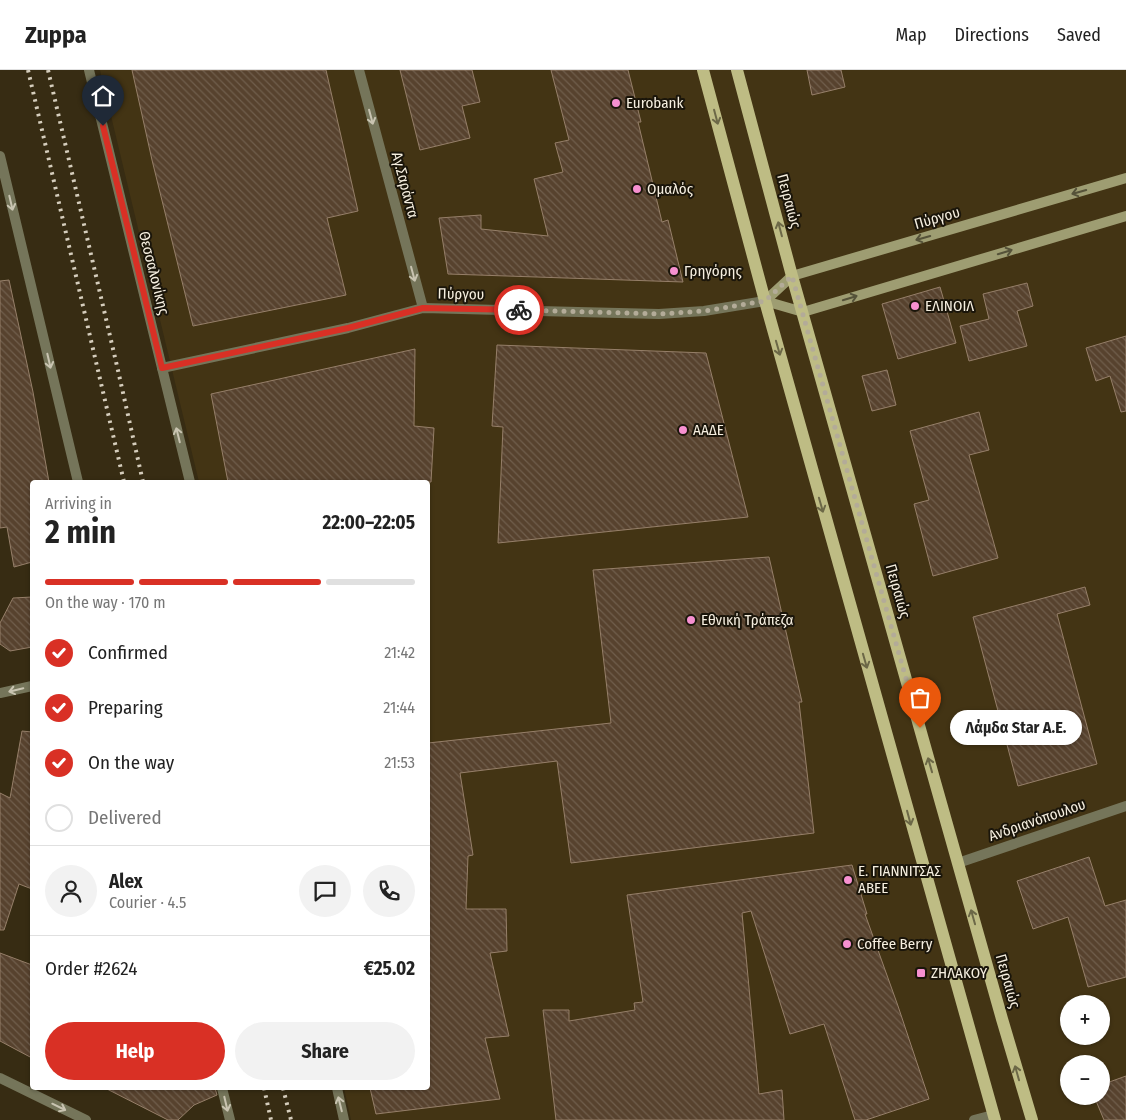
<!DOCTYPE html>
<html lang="en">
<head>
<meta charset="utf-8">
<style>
  :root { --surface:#fff; --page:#f2f2f2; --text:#222; --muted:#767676; --line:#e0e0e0; --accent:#d93025 }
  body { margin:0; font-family:"Fira Sans Condensed",sans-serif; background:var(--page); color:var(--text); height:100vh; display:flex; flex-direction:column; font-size:19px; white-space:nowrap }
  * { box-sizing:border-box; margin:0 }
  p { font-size:16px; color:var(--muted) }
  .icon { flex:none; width:28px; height:28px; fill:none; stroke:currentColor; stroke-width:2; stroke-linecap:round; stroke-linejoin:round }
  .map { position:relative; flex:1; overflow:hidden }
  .details { position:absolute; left:30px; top:410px; width:400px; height:610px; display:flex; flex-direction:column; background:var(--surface); border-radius:5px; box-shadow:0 1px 4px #0004 }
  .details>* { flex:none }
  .buttons { position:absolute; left:1060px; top:925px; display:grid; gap:10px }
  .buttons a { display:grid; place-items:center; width:50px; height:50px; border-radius:50%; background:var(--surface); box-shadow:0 1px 4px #0004; font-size:25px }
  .pin { position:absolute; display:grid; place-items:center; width:42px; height:42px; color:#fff; margin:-51px -21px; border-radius:50% 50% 50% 0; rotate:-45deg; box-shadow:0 0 5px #0007 }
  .pin .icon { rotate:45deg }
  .courier { position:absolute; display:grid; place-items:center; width:50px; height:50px; margin:-25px; border:4px solid #d93025; border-radius:50%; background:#fff; color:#222; box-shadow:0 1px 6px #0007 }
  .bubble { position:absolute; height:35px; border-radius:18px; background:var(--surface); box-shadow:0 1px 4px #0004; font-size:16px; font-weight:700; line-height:35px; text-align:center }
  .head em { font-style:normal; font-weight:700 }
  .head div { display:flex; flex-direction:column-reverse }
  .head { display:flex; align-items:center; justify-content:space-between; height:85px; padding:0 15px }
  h1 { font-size:32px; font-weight:700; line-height:38px }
  .bar { display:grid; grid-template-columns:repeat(4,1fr); gap:8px 5px; align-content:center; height:60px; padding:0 15px }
  .bar i { height:6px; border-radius:4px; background:var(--line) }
  .bar .on { background:var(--accent) }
  .bar p { grid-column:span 4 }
  .line { display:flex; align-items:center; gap:12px; padding:0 15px; border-top:1px solid var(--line) }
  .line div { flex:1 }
  .round { display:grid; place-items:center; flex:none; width:52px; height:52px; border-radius:26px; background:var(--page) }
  ol { padding:0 15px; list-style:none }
  li { display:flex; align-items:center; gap:15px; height:55px }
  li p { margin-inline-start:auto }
  li .icon { padding:5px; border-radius:50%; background:var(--accent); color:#fff; stroke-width:4 }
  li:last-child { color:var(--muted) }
  li i { width:28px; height:28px; border:2px solid var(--line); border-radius:50% }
  .primary-button { display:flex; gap:10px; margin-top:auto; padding:10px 15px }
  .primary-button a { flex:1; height:58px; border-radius:30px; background:var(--accent); color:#fff; font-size:20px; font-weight:700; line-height:58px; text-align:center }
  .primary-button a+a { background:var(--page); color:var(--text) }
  header { display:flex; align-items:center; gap:30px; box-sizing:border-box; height:70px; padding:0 25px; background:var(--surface); border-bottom:1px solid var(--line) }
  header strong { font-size:24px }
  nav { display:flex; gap:28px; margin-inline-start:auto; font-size:18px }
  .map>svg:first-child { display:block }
</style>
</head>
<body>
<header>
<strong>Zuppa</strong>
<nav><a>Map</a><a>Directions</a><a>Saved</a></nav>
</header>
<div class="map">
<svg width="1126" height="1050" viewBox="0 0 1126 1050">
  <defs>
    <pattern id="building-back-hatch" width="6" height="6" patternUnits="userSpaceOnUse" patternTransform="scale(1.25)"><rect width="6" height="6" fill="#57422e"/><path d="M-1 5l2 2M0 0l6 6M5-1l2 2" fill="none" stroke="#705e4c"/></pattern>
  </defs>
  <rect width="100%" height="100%" fill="#372c13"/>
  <path fill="#433414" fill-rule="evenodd" d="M100,0H1126V1050H351L344,1018H428V412H199ZM1069,934H1101V966H1069ZM1069,994H1101V1026H1069Z"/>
  <g fill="url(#building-back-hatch)" stroke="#967f69">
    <path d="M132,0H326L358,141L327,148L346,225L193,256L152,90Z"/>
    <path d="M400,0H472L480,32L462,36L470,68L420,80Z"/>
    <path d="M551,0H628L641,52H638L662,152L668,150L683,212L448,204L439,148L481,145V159L548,166L534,109L563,102L555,73L569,70Z"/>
    <path d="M807,0H841L845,17L812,25Z"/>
    <path d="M9,210L33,322L49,412H32V492L14,497L7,457L0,458V211Z"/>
    <path d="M1027,213L1033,236L1017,241L1027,276L969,291L960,256L989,249L983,224Z"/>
    <path d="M940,217L956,273L898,289L882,234Z"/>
    <path d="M1126,266V341L1121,342L1110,306L1096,311L1086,278Z"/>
    <path d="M497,275L706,283L748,447L498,473L503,357L492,356Z"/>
    <path d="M415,279L414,356L434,358L431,412H228L211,324Z"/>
    <path d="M887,300L896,335L872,341L862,306Z"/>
    <path d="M979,342L989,380L969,385L998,488L933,506L914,434L929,430L910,361Z"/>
    <path d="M769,487L802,632H799L814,763L571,793L557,691L460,703L473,785L468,786L466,839H506L507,881L490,883L509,966L485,968L500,1029L376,1044L370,1018H428V673L611,653L593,500Z"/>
    <path d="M1085,517L1090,535L1057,544L1097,694L1018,716L973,547Z"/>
    <path d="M32,527V577L10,581L0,574V553L13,528Z"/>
    <path d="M22,661L32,662V819L19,814L4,860H0V723L10,728Z"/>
    <path d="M1089,787L1105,836L1126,830V907L1088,917L1068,847L1033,859L1017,811Z"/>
    <path d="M852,795L867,844H865L898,936L929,1029L866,1050H855L824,954L790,964L751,841L742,843L759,1024L782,1020L784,1050H556L543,940H569V951L635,940L634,933L643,932L627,825Z"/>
    <path d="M0,883L32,895V988L0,971Z"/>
    <path d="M1126,1006V1050H1104L1094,1026H1101V1015Z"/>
    <path d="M105,1018H215L217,1025L194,1035L178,1050H168Z"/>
  </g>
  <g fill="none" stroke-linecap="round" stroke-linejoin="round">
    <g stroke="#75755a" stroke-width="10">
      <path d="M89,0L190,412"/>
      <path d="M359,0L423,238"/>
      <path d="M0,86L78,412"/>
      <path d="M162,298L348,258L423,238L659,244L704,241L765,231"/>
      <path d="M0,623L32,616"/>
      <path d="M958,793L1126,736"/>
      <path d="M0,1008L86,1050"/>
      <path d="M222,1018L230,1050"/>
      <path d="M337,1018L344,1050"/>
      <path d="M974,1050L993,1045"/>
    </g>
    <g stroke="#9e9d72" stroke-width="10">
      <path d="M765,231L792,206L1126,108"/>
      <path d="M765,231L803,242L1126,146"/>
    </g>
    <g stroke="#bebc84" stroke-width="12">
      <path d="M703,0L765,231L995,1050"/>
      <path d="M737,0L792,206L1002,949L1032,1050"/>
    </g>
    <g stroke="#d5cdbc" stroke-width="4" stroke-dasharray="2.5 5" stroke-linecap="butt">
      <path d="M28,0L124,412"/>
      <path d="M48,0L117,296L143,412"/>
      <path d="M264,1018L271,1050"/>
      <path d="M283,1018L291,1050"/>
    </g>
  </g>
  <defs><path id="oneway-shaft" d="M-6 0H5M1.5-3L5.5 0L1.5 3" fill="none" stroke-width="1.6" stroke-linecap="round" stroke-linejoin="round" transform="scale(1.25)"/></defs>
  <g stroke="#c9c4b1">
    <use href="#oneway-shaft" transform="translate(371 47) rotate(75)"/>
    <use href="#oneway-shaft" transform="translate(11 133) rotate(77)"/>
    <use href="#oneway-shaft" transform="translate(413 204) rotate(75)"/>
    <use href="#oneway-shaft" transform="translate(49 291) rotate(77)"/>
    <use href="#oneway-shaft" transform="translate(178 365) rotate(-104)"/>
    <use href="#oneway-shaft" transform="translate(16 620) rotate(167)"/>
    <use href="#oneway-shaft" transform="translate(226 1034) rotate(77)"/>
    <use href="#oneway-shaft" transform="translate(340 1034) rotate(-104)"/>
    <use href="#oneway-shaft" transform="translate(59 1037) rotate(26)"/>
  </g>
  <g stroke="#6c6847">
    <use href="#oneway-shaft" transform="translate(716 47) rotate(75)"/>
    <use href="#oneway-shaft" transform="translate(780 159) rotate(-105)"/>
    <use href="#oneway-shaft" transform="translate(778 278) rotate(74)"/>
    <use href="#oneway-shaft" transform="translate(821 435) rotate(74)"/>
    <use href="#oneway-shaft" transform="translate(865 591) rotate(74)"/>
    <use href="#oneway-shaft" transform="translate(930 695) rotate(-106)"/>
    <use href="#oneway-shaft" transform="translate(909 748) rotate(75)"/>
    <use href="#oneway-shaft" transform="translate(973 847) rotate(-106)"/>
    <use href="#oneway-shaft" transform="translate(1017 1003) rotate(-106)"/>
  </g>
  <g stroke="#555239">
    <use href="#oneway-shaft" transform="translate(1079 122) rotate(164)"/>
    <use href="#oneway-shaft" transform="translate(923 168) rotate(164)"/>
    <use href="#oneway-shaft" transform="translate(1005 182) rotate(-17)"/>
    <use href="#oneway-shaft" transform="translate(850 228) rotate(-17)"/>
  </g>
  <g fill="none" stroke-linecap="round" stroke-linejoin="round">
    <path stroke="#b3ab98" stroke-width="5" stroke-dasharray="0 9" d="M519,240L659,244L704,241L765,231L792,206L920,658"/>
    <path stroke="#d93025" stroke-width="6" d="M103,56L162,298L348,258L423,238L519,240"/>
  </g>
  <g fill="#f690d0" stroke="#1a150a" stroke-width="2">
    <circle cx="616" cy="33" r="5"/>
    <circle cx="637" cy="119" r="5"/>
    <circle cx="674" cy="201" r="5"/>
    <circle cx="915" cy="236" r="5"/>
    <circle cx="683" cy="360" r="5"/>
    <circle cx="691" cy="550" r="5"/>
    <circle cx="848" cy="810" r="5"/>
    <circle cx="847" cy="874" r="5"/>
    <rect x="916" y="898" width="10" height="10" rx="2.5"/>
  </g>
  <g text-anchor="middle" stroke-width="4" stroke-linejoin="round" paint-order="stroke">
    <g font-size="15" fill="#f6efe0" stroke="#1a150a" text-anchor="start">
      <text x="626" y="38">Eurobank</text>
      <text x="647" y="124">Ομαλός</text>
      <text x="684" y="206">Γρηγόρης</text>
      <text x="925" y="241">ΕΛΙΝΟΙΛ</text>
      <text x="693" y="365">ΑΑΔΕ</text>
      <text x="701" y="555">Εθνική Τράπεζα</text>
      <text x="858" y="806">Ε. ΓΙΑΝΝΙΤΣΑΣ<tspan x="858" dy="17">ΑΒΕΕ</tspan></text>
      <text x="857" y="879">Coffee Berry</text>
      <text x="931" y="908">ΖΗΛΑΚΟΥ</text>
    </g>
    <g font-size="15" fill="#f6efe0" stroke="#1a150a">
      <text transform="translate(405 115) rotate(75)" y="5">Αγ.Σαράντα</text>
      <text transform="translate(789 131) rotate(75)" y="5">Πειραιώς</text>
      <text transform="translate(937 148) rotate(-16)" y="5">Πύργου</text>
      <text transform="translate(154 203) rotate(76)" y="5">Θεσσαλονίκης</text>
      <text transform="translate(461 224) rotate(1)" y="5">Πύργου</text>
      <text transform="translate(898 521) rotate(74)" y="5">Πειραιώς</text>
      <text transform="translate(1037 750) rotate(-19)" y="5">Ανδριανόπουλου</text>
      <text transform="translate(1008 911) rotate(74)" y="5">Πειραιώς</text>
    </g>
  </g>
</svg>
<div class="buttons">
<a>+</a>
<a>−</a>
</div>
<div class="pin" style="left:920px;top:658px;background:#ea580c"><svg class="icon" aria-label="bag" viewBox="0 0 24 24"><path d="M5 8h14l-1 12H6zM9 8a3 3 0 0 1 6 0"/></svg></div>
<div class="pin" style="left:103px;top:56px;background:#1f2937"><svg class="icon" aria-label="home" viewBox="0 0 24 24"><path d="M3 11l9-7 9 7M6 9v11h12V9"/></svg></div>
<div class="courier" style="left:519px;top:240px"><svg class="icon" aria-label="bike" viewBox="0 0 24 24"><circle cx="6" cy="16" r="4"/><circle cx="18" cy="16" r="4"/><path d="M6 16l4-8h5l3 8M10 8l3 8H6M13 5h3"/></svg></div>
<div class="bubble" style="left:950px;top:640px;width:132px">Λάμδα Star Α.Ε.</div>
<section class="details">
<div class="head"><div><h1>2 min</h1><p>Arriving in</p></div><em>22:00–22:05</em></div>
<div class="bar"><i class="on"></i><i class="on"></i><i class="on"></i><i></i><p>On the way · 170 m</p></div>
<ol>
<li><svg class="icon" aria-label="check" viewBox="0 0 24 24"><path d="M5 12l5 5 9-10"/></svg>Confirmed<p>21:42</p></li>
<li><svg class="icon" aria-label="check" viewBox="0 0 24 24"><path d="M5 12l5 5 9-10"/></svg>Preparing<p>21:44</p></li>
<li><svg class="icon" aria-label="check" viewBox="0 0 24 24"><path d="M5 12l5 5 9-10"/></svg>On the way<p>21:53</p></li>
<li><i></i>Delivered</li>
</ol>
<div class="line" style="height:90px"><a class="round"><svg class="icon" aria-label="person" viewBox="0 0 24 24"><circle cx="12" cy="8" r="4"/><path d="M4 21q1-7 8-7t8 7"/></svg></a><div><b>Alex</b><p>Courier · 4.5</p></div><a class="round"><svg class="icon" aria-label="chat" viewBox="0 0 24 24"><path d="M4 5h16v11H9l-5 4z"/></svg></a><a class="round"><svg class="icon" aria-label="phone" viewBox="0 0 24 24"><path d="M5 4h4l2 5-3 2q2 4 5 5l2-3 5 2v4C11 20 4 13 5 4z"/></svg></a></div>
<div class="line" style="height:65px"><div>Order #2624</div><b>€25.02</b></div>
<div class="primary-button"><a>Help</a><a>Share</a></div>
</section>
</div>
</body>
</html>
